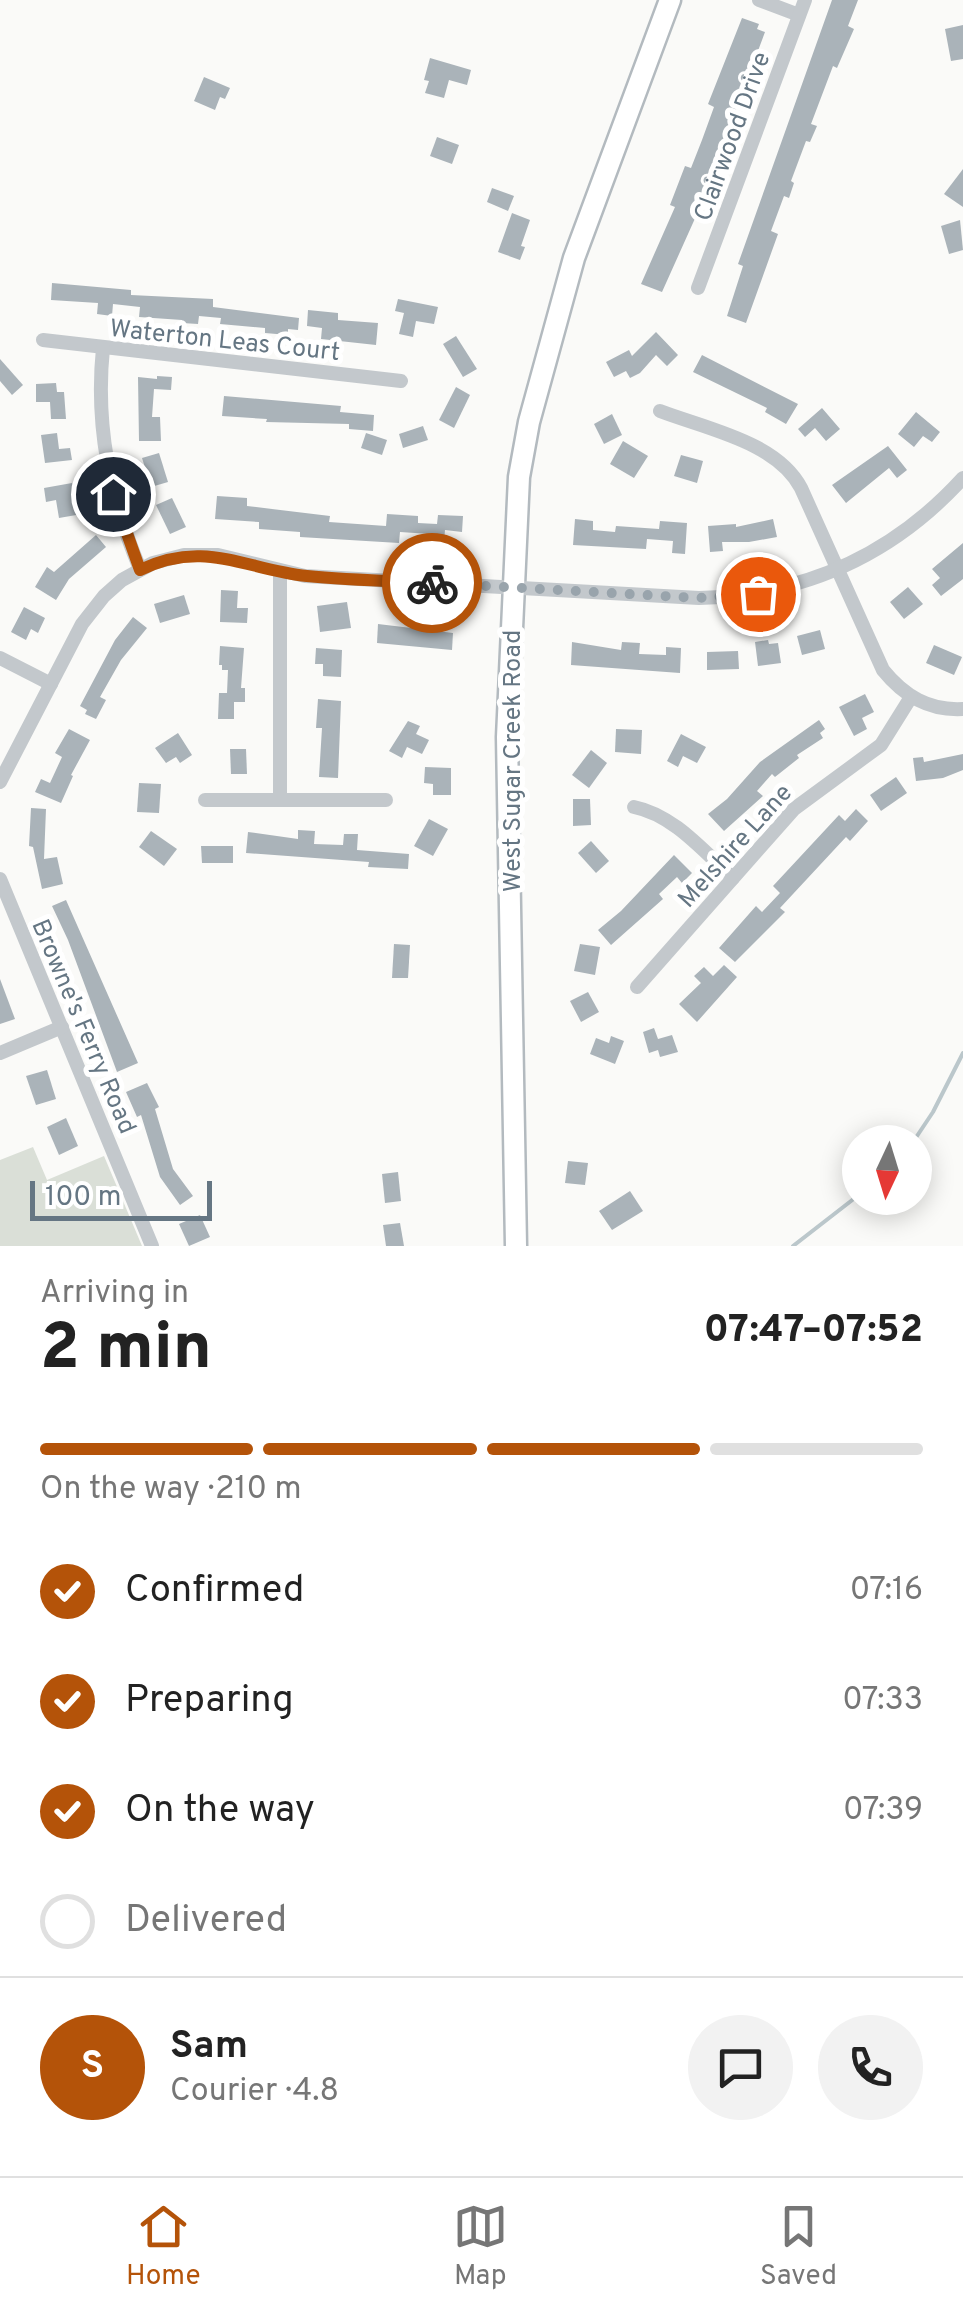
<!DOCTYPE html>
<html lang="en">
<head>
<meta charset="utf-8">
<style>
  :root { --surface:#fff; --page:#f2f2f2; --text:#222; --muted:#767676; --line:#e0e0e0; --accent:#b45309 }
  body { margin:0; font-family:Overpass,sans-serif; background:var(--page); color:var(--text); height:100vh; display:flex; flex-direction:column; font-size:38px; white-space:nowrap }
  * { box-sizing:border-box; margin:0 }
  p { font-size:32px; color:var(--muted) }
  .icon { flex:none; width:55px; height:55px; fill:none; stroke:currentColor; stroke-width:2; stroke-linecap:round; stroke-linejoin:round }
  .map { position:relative; height:1246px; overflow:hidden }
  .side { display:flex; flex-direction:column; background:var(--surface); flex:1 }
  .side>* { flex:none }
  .needle { width:65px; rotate:184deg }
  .controls { position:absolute; left:842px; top:1125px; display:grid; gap:20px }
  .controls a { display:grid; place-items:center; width:90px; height:90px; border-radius:50%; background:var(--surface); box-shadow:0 5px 25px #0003; font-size:50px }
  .scale { position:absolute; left:30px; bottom:25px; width:182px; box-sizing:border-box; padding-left:10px; border:5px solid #657683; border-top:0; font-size:28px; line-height:35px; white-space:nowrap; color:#657683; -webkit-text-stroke:8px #fff; paint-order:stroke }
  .pin { position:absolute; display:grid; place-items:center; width:85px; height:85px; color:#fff; margin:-42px; border:5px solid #fff; border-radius:50%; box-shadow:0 2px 10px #0007 }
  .courier { position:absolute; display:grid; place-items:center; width:100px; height:100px; margin:-50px; border:8px solid #b45309; border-radius:50%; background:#fff; color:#222; box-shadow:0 2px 12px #0007 }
  .headline em { font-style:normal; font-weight:800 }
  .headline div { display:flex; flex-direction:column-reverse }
  .headline { display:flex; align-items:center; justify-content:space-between; height:170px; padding:0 40px }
  h1 { font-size:65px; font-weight:800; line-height:75px }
  .bar { display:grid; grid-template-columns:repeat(4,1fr); gap:15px 10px; align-content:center; height:120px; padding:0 40px }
  .bar i { height:12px; border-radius:8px; background:var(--line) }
  .bar .on { background:var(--accent) }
  .bar p { grid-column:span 4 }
  .line { display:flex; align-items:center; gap:25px; padding:0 40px; border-top:2px solid var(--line) }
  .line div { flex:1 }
  .round { display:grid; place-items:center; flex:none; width:105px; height:105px; border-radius:52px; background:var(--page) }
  ol { padding:0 40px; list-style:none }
  li { display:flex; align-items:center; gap:30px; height:110px }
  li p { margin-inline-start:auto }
  li .icon { padding:10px; border-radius:50%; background:var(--accent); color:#fff; stroke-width:4 }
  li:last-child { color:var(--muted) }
  li i { width:55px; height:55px; border:5px solid var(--line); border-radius:50% }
  .tab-bar { display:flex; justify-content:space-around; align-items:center; height:140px; border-top:2px solid var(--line); background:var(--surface); font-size:28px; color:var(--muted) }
  .tab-bar a { display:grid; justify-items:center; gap:5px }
  .tab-bar .on { color:var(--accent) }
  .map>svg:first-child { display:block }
</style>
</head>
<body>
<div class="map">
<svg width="963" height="1246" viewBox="0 0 963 1246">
  <rect width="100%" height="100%" fill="#fafaf8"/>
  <path fill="#dadfd7" d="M33,1147L47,1180L104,1156L142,1246H0V1160Z"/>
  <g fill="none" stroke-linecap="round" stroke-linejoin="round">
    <g stroke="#bbc7cb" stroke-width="4">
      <path d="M913,1142L933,1112L963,1053"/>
      <path d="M793,1246L860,1194"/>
    </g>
  </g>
  <g fill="#aab3b9">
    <path d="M832,0H858L848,26L854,29L837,68L833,66L811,124L817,126L810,142L806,141L791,181L794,183L789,198L784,196L771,231L778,234L746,323L727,316L743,266L738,264Z"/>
    <path d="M742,18L759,24L757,29L765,32L697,214L662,292L641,284L675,207L670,205L685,166L691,168L702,140L714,107L708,104Z"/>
    <path d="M963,25V59L951,61L945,29Z"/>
    <path d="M430,58L471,70L467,85L449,80L444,98L425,93L429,81L424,80Z"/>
    <path d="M204,77L230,88L225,99L220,97L215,110L194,101Z"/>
    <path d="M437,137L459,145L452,164L430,156Z"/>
    <path d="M963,169V207L944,194Z"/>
    <path d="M492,188L514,196L508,211L487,202Z"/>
    <path d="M512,213L530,220L521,246L525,247L520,260L498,252Z"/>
    <path d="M960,220L963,250L949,254L941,226Z"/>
    <path d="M52,283L131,290V295L213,299V307L299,318L298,330L288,329V335L265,333V328L220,324L221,318L199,316L198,324L182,323V320L139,317L140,307L113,304L112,316L97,314L98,303L51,300Z"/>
    <path d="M398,299L438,307L434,324L416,321L413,337L399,334L404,313L395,311Z"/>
    <path d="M308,310L338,313V320L378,323L376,345L321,339L322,328L307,326Z"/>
    <path d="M656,332L678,355L667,366L656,355L640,373L630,378L626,371L614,377L606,362L629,350L632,356Z"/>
    <path d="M456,336L477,369L463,377L443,344Z"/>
    <path d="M702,355L798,404L786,424L765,412L767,408L693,372Z"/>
    <path d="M0,359L23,385L12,395L0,381Z"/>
    <path d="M157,376L172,377L171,390L154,389L152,417H160L161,441H139L138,377L157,379Z"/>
    <path d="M56,383L57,392H64L66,419H51L50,402H36V384Z"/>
    <path d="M456,387L470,395L454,428L439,420Z"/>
    <path d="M224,396L341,406L340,412L374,415L373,431L349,429V424L266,422L267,419L222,416Z"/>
    <path d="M822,408L840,429L826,441L815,428L805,437L798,429Z"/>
    <path d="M916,412L940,432L932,442L923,436L914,447L898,434Z"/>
    <path d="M612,414L622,435L604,444L594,424Z"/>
    <path d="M423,426L428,440L403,448L399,434Z"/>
    <path d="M57,433L59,449L70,448L72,460L45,463L41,435Z"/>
    <path d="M366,433L387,440L382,455L361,448Z"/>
    <path d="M623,441L648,456L634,478L610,464Z"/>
    <path d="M888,446L907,470L897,478L889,468L846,503L832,485Z"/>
    <path d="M159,453L168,482L151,487L142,458Z"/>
    <path d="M681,455L703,461L697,483L674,476Z"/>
    <path d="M72,483L82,514L59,518L56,500L46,502L44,488Z"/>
    <path d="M217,496L247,498V506L330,516L329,522L386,526L387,514L418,516V523L437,524L438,515L463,516L462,532L445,530L444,542L429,541L430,534L400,532L399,543L300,537V532L259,529V522L215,519Z"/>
    <path d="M172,498L186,527L170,534L156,505Z"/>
    <path d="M575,519L593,521V530L615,532L616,526L659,529L660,521L687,523L685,554L672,553L673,541L647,539L646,549L573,545Z"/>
    <path d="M773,519L777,537L749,542H722L723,551L710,552L708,526L736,524V527Z"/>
    <path d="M96,535L106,547L69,579L56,600L35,587L47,567L54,572Z"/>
    <path d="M963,543V579L941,596L932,585L940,578L932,569Z"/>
    <path d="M908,587L923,604L904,619L890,602Z"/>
    <path d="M221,590L238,591L237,608H248L247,623L220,622Z"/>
    <path d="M184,595L190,614L160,623L154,604Z"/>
    <path d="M347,602L351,628L320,632L317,606Z"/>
    <path d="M24,607L45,618L38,633L31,629L26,640L11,632Z"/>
    <path d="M133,617L147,628L121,660L100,697L106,700L96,719L85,714L87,710L80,706L115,640Z"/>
    <path d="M378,624L453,633L452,650L377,643Z"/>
    <path d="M820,630L825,649L802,655L797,636Z"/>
    <path d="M768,640L769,644L778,643L781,663L758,666L755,642Z"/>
    <path d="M572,642L621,650L622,642L640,643L639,654L666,655V647L681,648L680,673L571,665Z"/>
    <path d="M934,645L962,657L954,675L926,663Z"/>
    <path d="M220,646L244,648L241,688H245V702H234V719H218L219,693H227L228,670H222V665H219Z"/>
    <path d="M316,648L342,650L341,677L323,676V664H315Z"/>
    <path d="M738,651L739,669L707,670V652Z"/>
    <path d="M865,694L874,712L862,718L867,729L854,736L839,707Z"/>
    <path d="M318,699L341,701L338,778L319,777L322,728H316Z"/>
    <path d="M819,720L825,729L820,733L823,738L797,755L799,758L775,777L772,774L757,791L763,796L724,831L708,814L727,799L760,762Z"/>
    <path d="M408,721L420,726L416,734L429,740L422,754L407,747L402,758L389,751Z"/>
    <path d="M69,729L90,740L71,775L73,776L61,803L35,792L41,779L50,783L62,757L55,753Z"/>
    <path d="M616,729L642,730L641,754L615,752Z"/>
    <path d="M178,733L192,755L180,763L176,757L166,763L155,748Z"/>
    <path d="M681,734L706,747L697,763L683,756L678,767L667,761Z"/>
    <path d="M230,749H246L247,774H231Z"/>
    <path d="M591,750L607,763L589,788L572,775Z"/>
    <path d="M963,754V770L943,778L916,781L913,758L923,757L924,762Z"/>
    <path d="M425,767L451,768V795H433V784L424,783Z"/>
    <path d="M896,777L907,793L881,811L870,795Z"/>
    <path d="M139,783L161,784L159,813L137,812Z"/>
    <path d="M573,799H590L591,825L573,826Z"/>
    <path d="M31,808L46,809L44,859L57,857L63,884L42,889L33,847L29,846Z"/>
    <path d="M856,809L868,821L850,841L846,837L780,908L785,912L735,962L719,948L756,906L762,912L780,893L773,886L839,815L845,821Z"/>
    <path d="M429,819L448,829L433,856L414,846Z"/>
    <path d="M298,830L315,831L314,844L343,845L344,834H358L357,850L409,854L408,869L368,867L369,862L246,853L248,832L298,839Z"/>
    <path d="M151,831L177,849L164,866L139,847Z"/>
    <path d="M591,841L609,861L596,873L578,853Z"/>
    <path d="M201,846H233V863H202Z"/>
    <path d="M674,855L692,873L682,883L677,877L659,894L663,899L611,945L598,930L621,911Z"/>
    <path d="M66,900L138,1063L117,1072L68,940L52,906Z"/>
    <path d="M394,944L410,945L408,978H392Z"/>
    <path d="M580,944L600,947L595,975L574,971Z"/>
    <path d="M724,965L737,977L697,1022L679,1004L701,983L694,976L704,967L713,976Z"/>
    <path d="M0,979L15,1019L0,1024Z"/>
    <path d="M588,992L599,1012L581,1022L570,1001Z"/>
    <path d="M654,1028L658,1039L672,1035L678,1052L660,1057L658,1050L649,1053L643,1032Z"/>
    <path d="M611,1036L624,1041L615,1064L590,1054L596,1038L609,1043Z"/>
    <path d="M47,1070L56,1099L36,1105L26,1076Z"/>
    <path d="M147,1083L159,1107L155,1109L173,1169L193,1196L180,1205L160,1177L141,1115L137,1117L126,1092Z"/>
    <path d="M66,1118L78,1146L59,1155L47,1127Z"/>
    <path d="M568,1161L588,1163L585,1185L565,1183Z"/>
    <path d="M398,1172L401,1201L385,1203L382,1174Z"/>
    <path d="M630,1191L643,1211L612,1230L599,1211Z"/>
    <path d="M200,1215L210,1237L189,1246L179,1224Z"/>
    <path d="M400,1223L404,1246H386L383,1225Z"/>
  </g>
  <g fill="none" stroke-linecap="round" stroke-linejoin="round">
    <defs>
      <path id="secondary" d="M516,1246L507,737L519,477L529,422L574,258L670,0"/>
    </defs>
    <use href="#secondary" stroke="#b3babf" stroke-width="25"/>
    <g stroke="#c3c8cc" stroke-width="14">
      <path d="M759,0L799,15"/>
      <path d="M698,288L805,0"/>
      <path d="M43,340L401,381"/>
      <path d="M103,348C95,426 110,497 140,569"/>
      <path d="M660,411C707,429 777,442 801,488L883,670C904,696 929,711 963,709"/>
      <path d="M280,572V800"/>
      <path d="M0,658L51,684"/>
      <path d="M0,782L82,624L104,596L122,580L153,563L184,555H218L305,576L699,598C803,595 892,556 963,478"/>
      <path d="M205,800H386"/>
      <path d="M634,807C674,815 704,852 733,878"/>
      <path d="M0,879L152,1246"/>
      <path d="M637,987L794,809L881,745L911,697"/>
      <path d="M0,1053L62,1027"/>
    </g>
    <use href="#secondary" stroke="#fff" stroke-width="20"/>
  </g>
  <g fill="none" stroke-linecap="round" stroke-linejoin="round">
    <path stroke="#99a4ac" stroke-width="10" stroke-dasharray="0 18" d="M432,583L699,598L758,594"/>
    <path stroke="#b45309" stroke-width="12" d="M113,494L140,570C204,539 244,569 307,576C348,580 390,581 432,583"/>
  </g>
  <g text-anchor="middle" stroke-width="10" stroke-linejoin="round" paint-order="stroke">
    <g font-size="25" fill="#657683" stroke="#fff">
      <text transform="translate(731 136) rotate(-70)" y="9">Clairwood Drive</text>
      <text transform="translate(225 339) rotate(6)" y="9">Waterton Leas Court</text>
      <text transform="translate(511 761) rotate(-90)" y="9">West Sugar Creek Road</text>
      <text transform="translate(734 845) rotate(-48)" y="9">Melshire Lane</text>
      <text transform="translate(85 1026) rotate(67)" y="9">Browne's Ferry Road</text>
    </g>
  </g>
</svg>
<div class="controls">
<a><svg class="needle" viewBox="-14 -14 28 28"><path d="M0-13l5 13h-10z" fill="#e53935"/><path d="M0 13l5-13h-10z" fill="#767676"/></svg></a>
</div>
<div class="scale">100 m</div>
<div class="pin" style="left:758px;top:594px;background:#ea580c"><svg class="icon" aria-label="bag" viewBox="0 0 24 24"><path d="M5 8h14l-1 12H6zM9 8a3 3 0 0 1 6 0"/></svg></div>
<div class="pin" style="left:113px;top:494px;background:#1f2937"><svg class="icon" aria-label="home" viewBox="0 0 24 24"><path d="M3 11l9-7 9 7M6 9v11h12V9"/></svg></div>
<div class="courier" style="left:432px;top:583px"><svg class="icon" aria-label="bike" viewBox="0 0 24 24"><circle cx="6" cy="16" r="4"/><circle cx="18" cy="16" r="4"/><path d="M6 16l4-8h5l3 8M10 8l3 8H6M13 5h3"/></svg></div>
</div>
<section class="side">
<div class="headline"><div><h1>2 min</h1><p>Arriving in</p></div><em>07:47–07:52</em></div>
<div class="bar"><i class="on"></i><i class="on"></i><i class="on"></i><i></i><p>On the way · 210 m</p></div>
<ol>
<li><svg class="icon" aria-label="check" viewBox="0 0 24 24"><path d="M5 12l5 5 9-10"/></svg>Confirmed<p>07:16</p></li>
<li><svg class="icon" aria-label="check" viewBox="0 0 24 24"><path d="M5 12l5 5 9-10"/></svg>Preparing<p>07:33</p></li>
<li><svg class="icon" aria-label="check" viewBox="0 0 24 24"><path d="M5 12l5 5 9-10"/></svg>On the way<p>07:39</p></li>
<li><i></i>Delivered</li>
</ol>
<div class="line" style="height:180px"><b class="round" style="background:var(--accent);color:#fff">S</b><div><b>Sam</b><p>Courier · 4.8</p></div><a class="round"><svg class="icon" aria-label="chat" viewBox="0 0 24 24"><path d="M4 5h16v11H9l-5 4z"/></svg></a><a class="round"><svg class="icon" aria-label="phone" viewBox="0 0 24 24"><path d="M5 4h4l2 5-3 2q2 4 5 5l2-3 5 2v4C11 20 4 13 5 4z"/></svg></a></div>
</section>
<nav class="tab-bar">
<a class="on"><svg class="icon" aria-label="home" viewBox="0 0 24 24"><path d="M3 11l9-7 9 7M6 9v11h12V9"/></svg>Home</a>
<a><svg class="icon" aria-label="map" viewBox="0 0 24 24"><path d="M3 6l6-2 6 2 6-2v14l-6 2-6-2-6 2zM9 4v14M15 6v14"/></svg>Map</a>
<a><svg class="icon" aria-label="saved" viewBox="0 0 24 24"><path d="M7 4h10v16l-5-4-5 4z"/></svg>Saved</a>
</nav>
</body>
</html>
